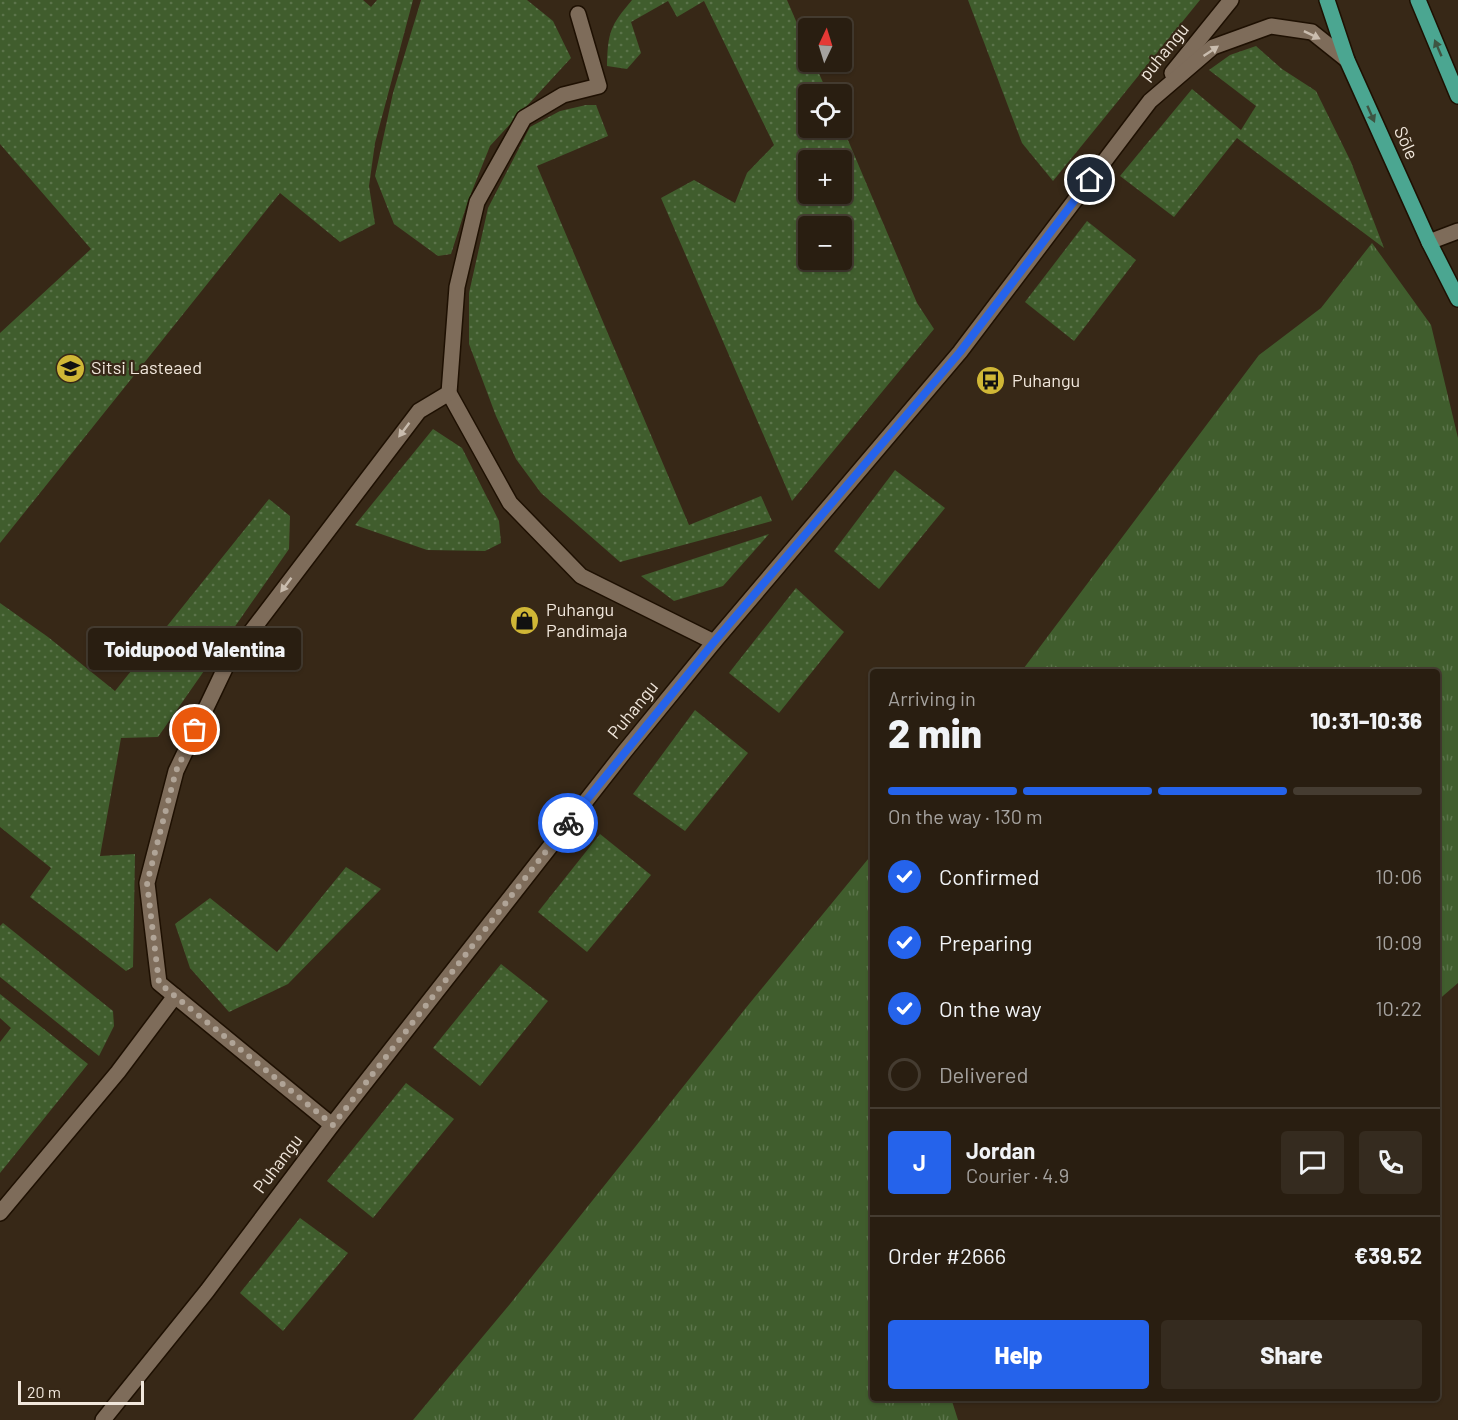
<!DOCTYPE html>
<html lang="en">
<head>
<meta charset="utf-8">
<style>
  :root { --surface:#291e11; --page:#352b1f; --text:#f1f3f6; --muted:#a5a29f; --line:#453c31; --accent:#2563eb }
  body { margin:0; font-family:Barlow,sans-serif; background:var(--page); color:var(--text); height:100vh; display:flex; flex-direction:column; font-size:22px; white-space:nowrap }
  * { box-sizing:border-box; margin:0 }
  p { font-size:20px; color:var(--muted) }
  .icon { flex:none; width:33px; height:33px; fill:none; stroke:currentColor; stroke-width:2; stroke-linecap:round; stroke-linejoin:round }
  .map { position:relative; flex:1; overflow:hidden }
  .side { position:absolute; left:870px; top:669px; width:570px; height:732px; display:flex; flex-direction:column; background:var(--surface); border-radius:6px; box-shadow:0 2px 4px #0004,0 0 0 2px var(--line) }
  .side>* { flex:none }
  .needle { width:39px; rotate:4deg }
  .buttons { position:absolute; left:798px; top:18px; display:grid; gap:12px }
  .buttons a { display:grid; place-items:center; width:54px; height:54px; border-radius:6px; background:var(--surface); box-shadow:0 2px 4px #0004,0 0 0 2px var(--line); font-size:30px }
  .scale { position:absolute; left:18px; bottom:15px; width:126px; box-sizing:border-box; padding-left:6px; border:3px solid #f1e7dc; border-top:0; font-size:16px; line-height:21px; white-space:nowrap; color:#f1e7dc; -webkit-text-stroke:4px #372817; paint-order:stroke }
  .pin { position:absolute; display:grid; place-items:center; width:51px; height:51px; color:#fff; margin:-26px; border:3px solid #fff; border-radius:50%; box-shadow:0 2px 6px #0007 }
  .courier { position:absolute; display:grid; place-items:center; width:60px; height:60px; margin:-30px; border:4px solid #2563eb; border-radius:50%; background:#fff; color:#222; box-shadow:0 2px 8px #0007 }
  .bubble { position:absolute; height:42px; border-radius:6px; background:var(--surface); box-shadow:0 2px 4px #0004,0 0 0 2px var(--line); font-size:20px; font-weight:800; line-height:42px; text-align:center }
  .overview em { font-style:normal; font-weight:800 }
  .overview div { display:flex; flex-direction:column-reverse }
  .overview { display:flex; align-items:center; justify-content:space-between; height:102px; padding:0 18px }
  h1 { font-size:39px; font-weight:800; line-height:45px }
  .bar { display:grid; grid-template-columns:repeat(4,1fr); gap:9px 6px; align-content:center; height:72px; padding:0 18px }
  .bar i { height:8px; border-radius:4px; background:var(--line) }
  .bar .current { background:var(--accent) }
  .bar p { grid-column:span 4 }
  .line { display:flex; align-items:center; gap:15px; padding:0 18px; border-top:2px solid var(--line) }
  .line div { flex:1 }
  .round { display:grid; place-items:center; flex:none; width:63px; height:63px; border-radius:6px; background:var(--page) }
  ol { padding:0 18px; list-style:none }
  li { display:flex; align-items:center; gap:18px; height:66px }
  li p { margin-inline-start:auto }
  li .icon { padding:6px; border-radius:50%; background:var(--accent); color:#fff; stroke-width:4 }
  li:last-child { color:var(--muted) }
  li i { width:33px; height:33px; border:3px solid var(--line); border-radius:50% }
  .button { display:flex; gap:12px; margin-top:auto; padding:12px 18px }
  .button a { flex:1; height:69px; border-radius:6px; background:var(--accent); color:#fff; font-size:24px; font-weight:800; line-height:69px; text-align:center }
  .button a+a { background:var(--page); color:var(--text) }
  .map>svg:first-child { display:block }
</style>
</head>
<body>
<div class="map">
<svg width="1458" height="1420" viewBox="0 0 1458 1420">
  <defs>
    <pattern id="grass-dots" width="8" height="8" patternUnits="userSpaceOnUse" patternTransform="scale(1.5)"><rect width="8" height="8" fill="#405d2d"/><path d="M2 2h.1M6 6h.1" fill="none" stroke="#5c744b" stroke-width="1.8" stroke-linecap="round"/></pattern>
    <pattern id="park-tufts" width="24" height="20" patternUnits="userSpaceOnUse" patternTransform="scale(1.5)"><rect width="24" height="20" fill="#405d2d"/><path d="M3 7l-1-3M5 7V3M7 7l1-3M15 17l-1-3M17 17v-4M19 17l1-3" fill="none" stroke="#5c744b"/></pattern>
  </defs>
  <rect width="100%" height="100%" fill="#372817"/>
  <g fill="url(#grass-dots)" fill-rule="evenodd">
    <path d="M0,0H363L371,7L377,0H413L375,143L369,186L375,224L340,242L280,193L0,543V333L91,249L0,144Z"/>
    <path d="M421,0H527L553,21L571,58L490,146L468,201L451,254L438,256L394,224L375,176L393,93Z"/>
    <path d="M632,0H787L808,49V62H814L828,94H808V128L842,126L917,303L934,329L792,501L661,198L694,180L735,203L747,173L774,145L704,1L677,17L668,1L631,22L641,53L627,69L607,66C608,32 610,26 632,0ZM808,160H842V194H808ZM808,226H842V260H808Z"/>
    <path d="M968,0H1200L1053,181L1022,143Z"/>
    <path d="M1256,46L1282,69L1316,91L1351,162L1384,248L1237,138L1174,217L1120,176L1192,89L1241,130L1256,106L1209,70L1230,55Z"/>
    <path d="M586,105H596L608,136L537,166L689,525L761,496L772,521L620,562L541,493L516,459L496,416L469,344V293L488,208L530,127L560,111Z"/>
    <path d="M1087,221L1136,260L1074,341L1025,302Z"/>
    <path d="M433,429L462,448L499,521L501,543L485,551L427,550L355,525Z"/>
    <path d="M895,470L945,508L879,589L834,551Z"/>
    <path d="M269,499L290,516L289,549L158,737L121,738L100,856L135,854L133,967L126,971L30,897L51,868L0,827V603L48,637L115,691Z"/>
    <path d="M769,534L723,586L674,601L641,576Z"/>
    <path d="M796,588L844,632L779,713L729,673Z"/>
    <path d="M695,710L748,753L685,831L633,794Z"/>
    <path d="M600,834L651,875L587,952L538,912Z"/>
    <path d="M346,867L381,889L288,984L229,1012L190,968L175,924L210,898L277,952Z"/>
    <path d="M3,923L113,1011L114,1026L99,1056L0,977V926Z"/>
    <path d="M501,964L548,1001L480,1086L433,1048Z"/>
    <path d="M0,994L88,1064L0,1173V1042L11,1028L0,1018Z"/>
    <path d="M406,1083L454,1119L373,1218L327,1181Z"/>
    <path d="M300,1218L348,1253L283,1331L240,1293Z"/>
  </g>
  <g fill="url(#park-tufts)">
    <path d="M1372,243L1431,325L1458,438V983L1437,1001V672H1021L1259,355L1321,308Z"/>
    <path d="M873,853V1398H951L958,1420H413L510,1304L745,1009Z"/>
  </g>
  <g fill="none" stroke-linecap="round" stroke-linejoin="round">
    <defs>
      <g id="minor">
        <path d="M578,14L599,86L563,95L524,118L477,202L457,287L449,393L510,503L581,576L714,642"/>
        <path d="M1172,73L1231,0"/>
        <path d="M1429,242L1458,231"/>
        <path d="M332,1125L159,983L147,883L176,771L228,662L419,411L449,393"/>
        <path d="M0,1213L118,1072L175,996"/>
        <path d="M103,1420L207,1291L332,1125L625,751L714,642L960,352L1150,101L1213,47L1271,26L1312,32L1347,60"/>
      </g>
      <g id="major">
        <path d="M1327,0L1347,60L1429,242L1458,299"/>
        <path d="M1418,0L1458,96"/>
      </g>
    </defs>
    <use href="#minor" stroke="#1e1002" stroke-width="18"/>
    <use href="#major" stroke="#1e1002" stroke-width="18"/>
    <use href="#minor" stroke="#7e6c5a" stroke-width="15"/>
    <use href="#major" stroke="#4ba691" stroke-width="15"/>
  </g>
  <defs><path id="oneway-solid" d="M-6-.8H1V-3.2L6.5 0L1 3.2V.8H-6Z" transform="scale(1.5)"/></defs>
  <g fill="#c9bcae">
    <use href="#oneway-solid" transform="translate(1312 35) rotate(26)"/>
    <use href="#oneway-solid" transform="translate(1211 51) rotate(-34)"/>
    <use href="#oneway-solid" transform="translate(404 430) rotate(127)"/>
    <use href="#oneway-solid" transform="translate(286 585) rotate(127)"/>
  </g>
  <g fill="#3e5442">
    <use href="#oneway-solid" transform="translate(1438 48) rotate(-113)"/>
    <use href="#oneway-solid" transform="translate(1371 114) rotate(66)"/>
  </g>
  <g fill="none" stroke-linecap="round" stroke-linejoin="round">
    <path stroke="#b0a497" stroke-width="6" stroke-dasharray="0 10.8" d="M195,730L176,771L147,883L159,983L333,1125L568,823"/>
    <path stroke="#2563eb" stroke-width="8" d="M568,823L714,642L960,352L1090,180"/>
  </g>
  <defs>
    <symbol id="school-disc" viewBox="-11 -11 22 22"><circle r="9.5" fill="#d0b736" stroke="#372817"/><path d="M0-5L7-2L0 1L-7-2ZM-4 1L0 2.5L4 1V4Q0 6-4 4Z" fill="#111"/></symbol>
    <symbol id="bus-disc" viewBox="-11 -11 22 22"><circle r="9.5" fill="#d0b736" stroke="#372817"/><path d="M-5-6H5V4H4V6H2V4H-2V6H-4V4H-5ZM-3.5-4V0h7V-4ZM-3.5 1.2v1.5H-2V1.2ZM2 1.2v1.5H3.5V1.2Z" fill="#111"/></symbol>
    <symbol id="shop-disc" viewBox="-11 -11 22 22"><circle r="9.5" fill="#d0b736" stroke="#372817"/><path d="M-5-2.5h2.3a2.7 3.5 0 0 1 5.4 0H5L5.5 6h-11ZM-1.5-2.5h3a1.5 2.3 0 0 0-3 0Z" fill="#111"/></symbol>
  </defs>
  <g fill-rule="evenodd">
    <use href="#school-disc" x="54" y="352" width="33" height="33"/>
    <use href="#bus-disc" x="974" y="364" width="33" height="33"/>
    <use href="#shop-disc" x="508" y="604" width="33" height="33"/>
  </g>
  <g text-anchor="middle" stroke-width="4.5" stroke-linejoin="round" paint-order="stroke">
    <g font-size="18" fill="#f1e7dc" stroke="#372817">
      <text transform="translate(1164 52) rotate(-51)" y="6">puhangu</text>
      <text transform="translate(1406 143) rotate(66)" y="6">Sõle</text>
      <text transform="translate(633 710) rotate(-51)" y="6">Puhangu</text>
      <text transform="translate(278 1164) rotate(-53)" y="6">Puhangu</text>
    </g>
    <g font-size="18" fill="#f1e7dc" stroke="#372817" text-anchor="start">
      <text x="91" y="374">Sitsi Lasteaed</text>
      <text x="1012" y="387">Puhangu</text>
      <text x="546" y="616">Puhangu<tspan x="546" dy="21">Pandimaja</tspan></text>
    </g>
  </g>
</svg>
<div class="buttons">
<a><svg class="needle" viewBox="-14 -14 28 28"><path d="M0-13l5 13h-10z" fill="#e53935"/><path d="M0 13l5-13h-10z" fill="#a5a29f"/></svg></a>
<a><svg class="icon" aria-label="locate" viewBox="0 0 24 24"><circle cx="12" cy="12" r="6"/><path d="M12 2v4M12 18v4M2 12h4M18 12h4"/></svg></a>
<a>+</a>
<a>−</a>
</div>
<div class="scale">20 m</div>
<div class="pin" style="left:195px;top:730px;background:#ea580c"><svg class="icon" aria-label="bag" viewBox="0 0 24 24"><path d="M5 8h14l-1 12H6zM9 8a3 3 0 0 1 6 0"/></svg></div>
<div class="pin" style="left:1090px;top:180px;background:#1f2937"><svg class="icon" aria-label="home" viewBox="0 0 24 24"><path d="M3 11l9-7 9 7M6 9v11h12V9"/></svg></div>
<div class="courier" style="left:568px;top:823px"><svg class="icon" aria-label="bike" viewBox="0 0 24 24"><circle cx="6" cy="16" r="4"/><circle cx="18" cy="16" r="4"/><path d="M6 16l4-8h5l3 8M10 8l3 8H6M13 5h3"/></svg></div>
<div class="bubble" style="left:88px;top:628px;width:213px">Toidupood Valentina</div>
<section class="side">
<div class="overview"><div><h1>2 min</h1><p>Arriving in</p></div><em>10:31–10:36</em></div>
<div class="bar"><i class="current"></i><i class="current"></i><i class="current"></i><i></i><p>On the way · 130 m</p></div>
<ol>
<li><svg class="icon" aria-label="check" viewBox="0 0 24 24"><path d="M5 12l5 5 9-10"/></svg>Confirmed<p>10:06</p></li>
<li><svg class="icon" aria-label="check" viewBox="0 0 24 24"><path d="M5 12l5 5 9-10"/></svg>Preparing<p>10:09</p></li>
<li><svg class="icon" aria-label="check" viewBox="0 0 24 24"><path d="M5 12l5 5 9-10"/></svg>On the way<p>10:22</p></li>
<li><i></i>Delivered</li>
</ol>
<div class="line" style="height:108px"><b class="round" style="background:var(--accent);color:#fff">J</b><div><b>Jordan</b><p>Courier · 4.9</p></div><a class="round"><svg class="icon" aria-label="chat" viewBox="0 0 24 24"><path d="M4 5h16v11H9l-5 4z"/></svg></a><a class="round"><svg class="icon" aria-label="phone" viewBox="0 0 24 24"><path d="M5 4h4l2 5-3 2q2 4 5 5l2-3 5 2v4C11 20 4 13 5 4z"/></svg></a></div>
<div class="line" style="height:78px"><div>Order #2666</div><b>€39.52</b></div>
<div class="button"><a>Help</a><a>Share</a></div>
</section>
</div>
</body>
</html>
